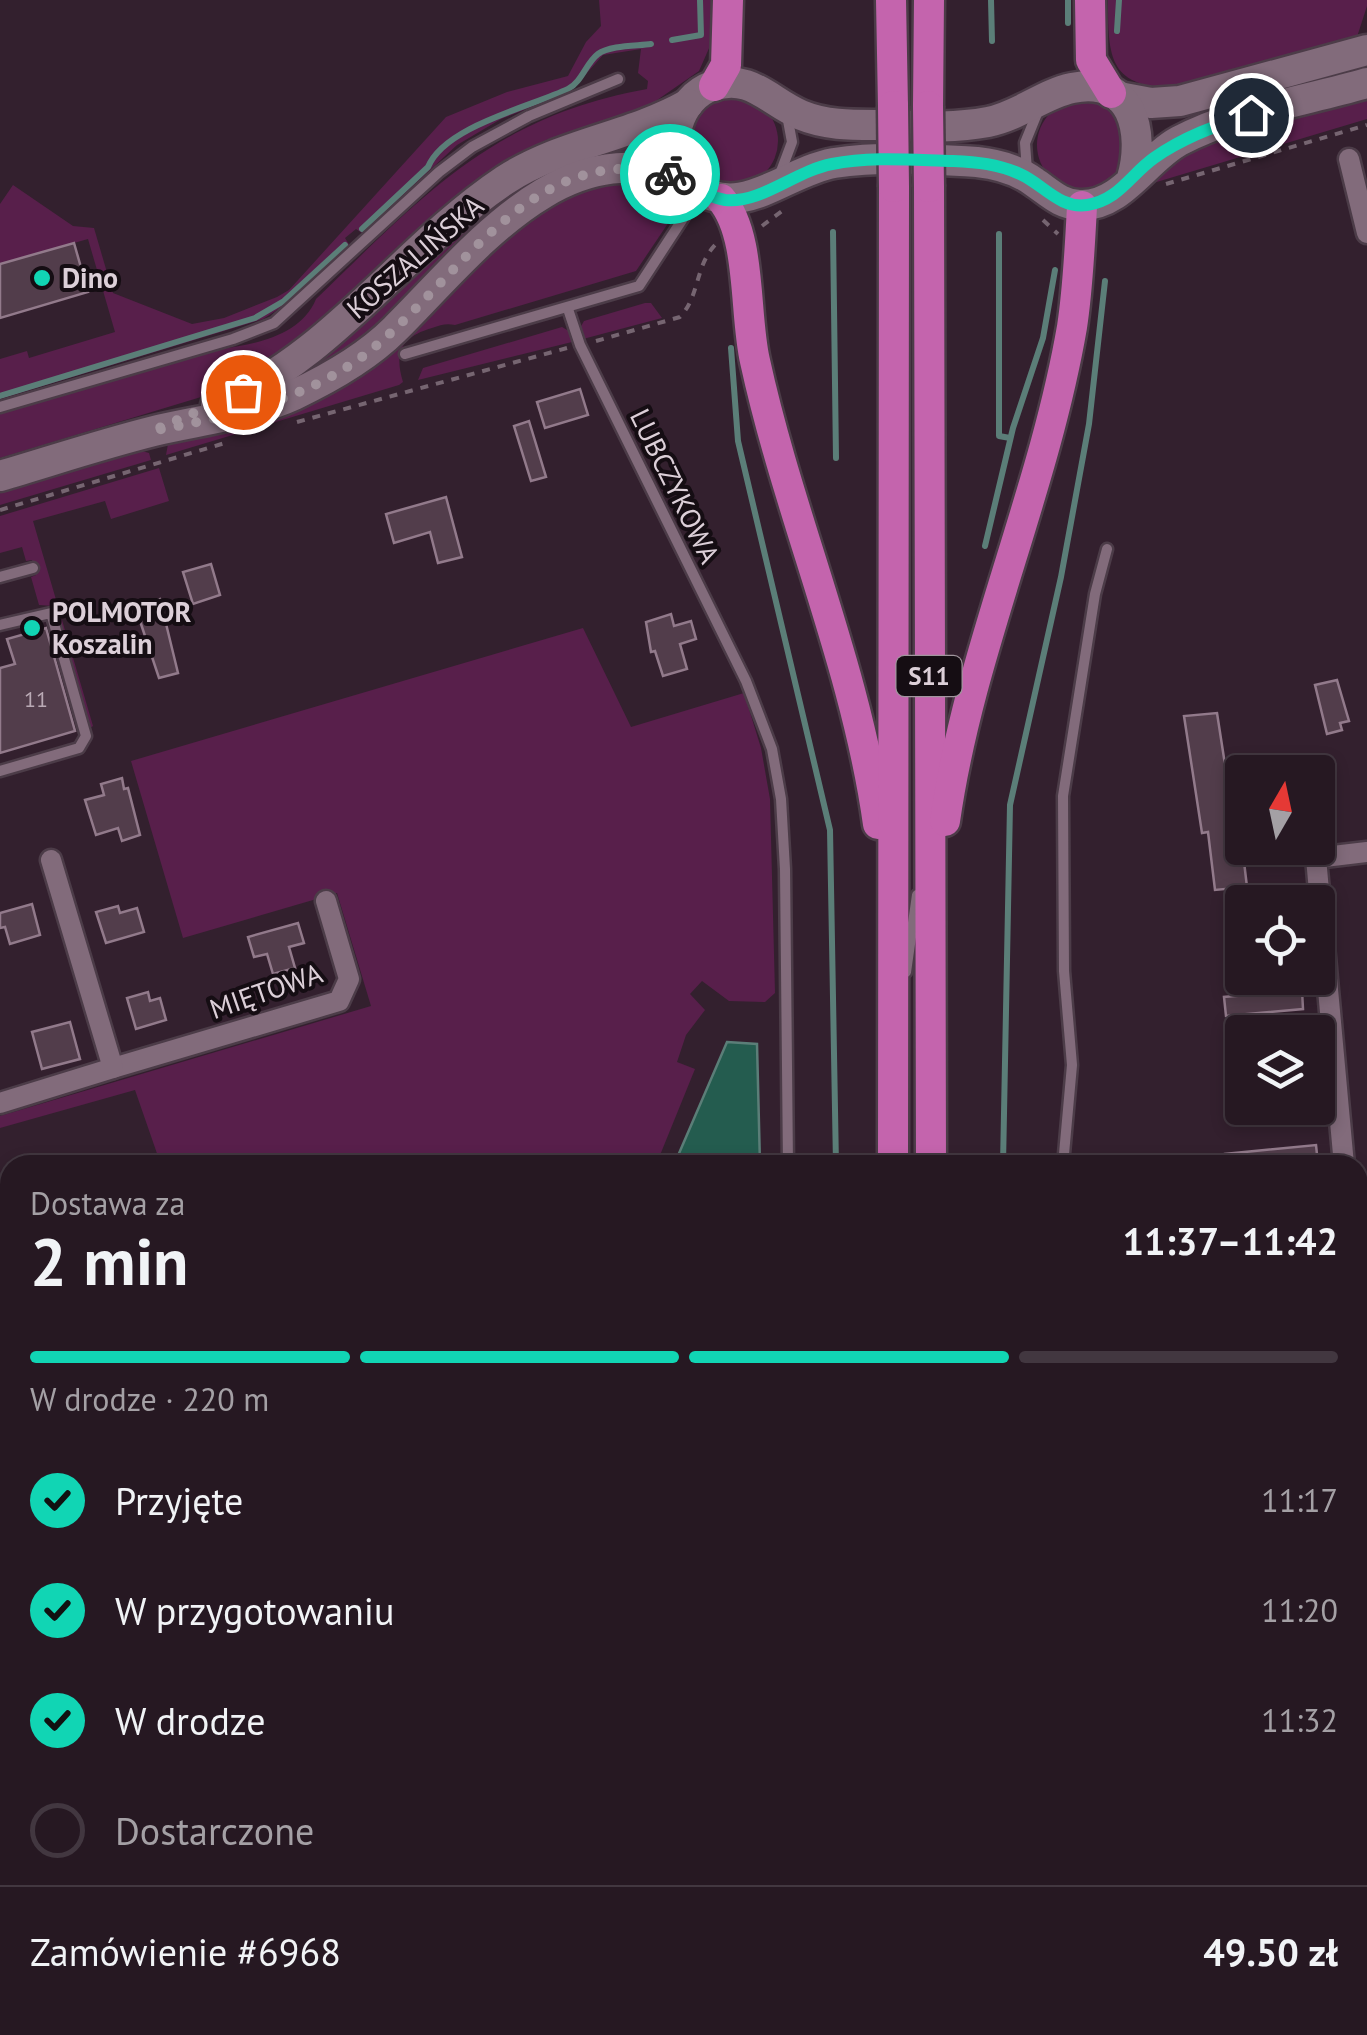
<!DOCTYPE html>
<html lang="pl">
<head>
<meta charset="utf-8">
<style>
  :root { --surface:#261822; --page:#32252f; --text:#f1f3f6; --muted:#a4a0a5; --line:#423740; --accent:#11d5b4 }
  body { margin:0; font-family:"PT Sans",sans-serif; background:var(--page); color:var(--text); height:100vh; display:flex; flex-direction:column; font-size:38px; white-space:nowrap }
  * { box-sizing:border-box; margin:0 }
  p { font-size:32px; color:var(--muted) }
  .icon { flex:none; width:55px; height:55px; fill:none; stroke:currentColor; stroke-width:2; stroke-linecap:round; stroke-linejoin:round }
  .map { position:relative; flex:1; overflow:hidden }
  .details { position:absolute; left:0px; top:1155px; width:1368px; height:880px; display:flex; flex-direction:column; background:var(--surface); border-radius:30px 30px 0 0; box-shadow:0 5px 15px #0003,0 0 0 2px var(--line) }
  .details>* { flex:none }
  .needle { width:65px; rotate:9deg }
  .tools { position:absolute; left:1225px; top:755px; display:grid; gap:20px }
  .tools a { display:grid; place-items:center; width:110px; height:110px; border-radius:10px; background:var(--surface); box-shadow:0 5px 15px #0003,0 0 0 2px var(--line); font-size:50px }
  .pin { position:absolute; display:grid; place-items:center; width:85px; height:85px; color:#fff; margin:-42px; border:5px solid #fff; border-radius:50%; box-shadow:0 2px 10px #0007 }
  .courier { position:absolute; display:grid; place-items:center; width:100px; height:100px; margin:-50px; border:8px solid #11d5b4; border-radius:50%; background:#fff; color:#222; box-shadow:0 2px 12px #0007 }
  .overview em { font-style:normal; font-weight:800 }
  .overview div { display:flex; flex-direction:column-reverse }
  .overview { display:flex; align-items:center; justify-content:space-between; height:170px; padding:0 30px }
  h1 { font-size:65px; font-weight:800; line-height:75px }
  .bar { display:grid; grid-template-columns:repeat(4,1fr); gap:15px 10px; align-content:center; height:120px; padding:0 30px }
  .bar i { height:12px; border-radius:8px; background:var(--line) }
  .bar .current { background:var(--accent) }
  .bar p { grid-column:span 4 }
  .line { display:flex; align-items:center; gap:25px; padding:0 30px; border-top:2px solid var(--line) }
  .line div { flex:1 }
  ol { padding:0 30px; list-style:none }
  li { display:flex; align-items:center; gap:30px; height:110px }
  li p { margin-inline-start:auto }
  li .icon { padding:10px; border-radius:50%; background:var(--accent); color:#111; stroke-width:4 }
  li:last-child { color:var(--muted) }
  li i { width:55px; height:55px; border:5px solid var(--line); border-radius:50% }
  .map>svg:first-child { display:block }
</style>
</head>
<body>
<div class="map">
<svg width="1367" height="2035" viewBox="0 0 1367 2035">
  <rect width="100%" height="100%" fill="#33202e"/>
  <g fill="#581f4b">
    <path d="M599,0H711L710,46L699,71L650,105L546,140L507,160L439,211L323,323L234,387L0,458V414L221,349C255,344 301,336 316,299C423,196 492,117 647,89L648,81L638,73L641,49L603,55L570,92L501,119L457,145L362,233L356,229L345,238L350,246L291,301L263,319L0,399V359L27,351L29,358L115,332L88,239L0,264V204L13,185L73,226L94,228L113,293L192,324L224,318L277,297L289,290L446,117L507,92L568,76L586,42L601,26Z"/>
    <path d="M1108,0H1367V6L1356,40L1173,87C1108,88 1108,55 1108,0Z"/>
    <path d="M1367,96V119L1150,184C1176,136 1313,111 1367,96Z"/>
    <circle cx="733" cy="141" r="45"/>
    <circle cx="1082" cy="145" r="45"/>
    <path d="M659,134V159L608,158L344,359L262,390L486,208L529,179Z"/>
    <path d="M636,180L675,190L679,207L636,271L455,325C446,323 441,325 432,328C401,337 394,352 403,382L399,385L166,455L168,444L257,417L545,207L600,184Z"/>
    <path d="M645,303H651L662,318L583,339L580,328L584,321Z"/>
    <path d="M562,327L569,331L572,342L418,380L423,368Z"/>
    <path d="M142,451L149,453L151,460L0,505V493Z"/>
    <path d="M159,468L169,501L111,519L105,501L33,521L93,726L90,728L54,606L39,605L31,577L36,575L32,560L26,561L22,547L0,553V516Z"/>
    <path d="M583,628L631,727L744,693L761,748L770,799L775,993L765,1002L729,1001L702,981L690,994L705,1010L686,1035L677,1062L695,1069L656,1165H161L135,1090L0,1128V1116L371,1006L337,893L183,938L131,761Z"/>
    <path d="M10,1246V1380L0,1383V1249Z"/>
    <path d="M1367,1558V2035H1074L1073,2025H1358V1572Z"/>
    <path d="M407,2025H768L767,2035H411Z"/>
  </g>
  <path fill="#245c4f" stroke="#5b7e78" stroke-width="2.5" d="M727,1042L757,1044L760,1165H674Z"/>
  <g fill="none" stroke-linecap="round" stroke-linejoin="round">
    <g stroke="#5b7e78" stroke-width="6">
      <path d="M991,0L992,41"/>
      <path d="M1068,0V23"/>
      <path d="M1117,31L1119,0"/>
      <path d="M672,40L701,35L700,0"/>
      <path d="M362,229L428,167C445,126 530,107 568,89C582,82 586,63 598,54C610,45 637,46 651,44"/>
      <path d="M833,232L836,458"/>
      <path d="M999,234V436L1010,438"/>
      <path d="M731,348L738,441L830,830L836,1165"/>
      <path d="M0,396L255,318L284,301L345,245"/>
      <path d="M985,546L1013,428L1043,338L1055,270"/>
      <path d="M1003,1165L1010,805L1061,577L1089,424L1105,281"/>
      <path d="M842,2035V2025"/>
      <path d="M983,2035V2025"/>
    </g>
  </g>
  <g fill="#523d4b" stroke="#927a8b" stroke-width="2.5">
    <path d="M74,243L88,292L0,318V264Z"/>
    <path d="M580,389L588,415L545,428L537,402Z"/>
    <path d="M529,421L546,477L531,481L514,426Z"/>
    <path d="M446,497L462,557L438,563L430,532L394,543L386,514Z"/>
    <path d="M211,564L220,595L193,604L183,572Z"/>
    <path d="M160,599L178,673L159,678L135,606Z"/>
    <path d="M671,614L674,626L691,621L696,639L680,644L687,669L663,676L655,651L651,652L646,622Z"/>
    <path d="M46,628L75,731L0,753V668L15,664L7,639Z"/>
    <path d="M1337,680L1349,721L1340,723L1342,730L1327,734L1315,685Z"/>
    <path d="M1217,713L1235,829L1240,828L1247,887L1215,890L1208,832L1202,833L1184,716Z"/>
    <path d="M122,778L124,789L128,788L140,835L122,841L118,828L96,835L85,800L104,795L101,784Z"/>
    <path d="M32,904L40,935L10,944L5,927L0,928V913Z"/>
    <path d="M118,906L120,913L137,908L144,932L106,943L96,912Z"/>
    <path d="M298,923L304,943L289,947L295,968L273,974L267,954L254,957L248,937Z"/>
    <path d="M1302,990L1303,1009L1226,1016L1224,997Z"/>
    <path d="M148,992L150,1001L160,998L166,1020L136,1029L127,998Z"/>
    <path d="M70,1022L80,1059L42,1069L32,1032Z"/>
    <path d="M1316,1145L1318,1164L1225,1165V1154Z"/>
  </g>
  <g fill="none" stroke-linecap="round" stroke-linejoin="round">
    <defs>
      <g id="lane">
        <path d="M1027,171L1025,143L1038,111"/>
        <path d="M780,174L792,142L787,115"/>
        <path d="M568,309L580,345L746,681L772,749L781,799L785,869L788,1165"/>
        <path d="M405,354L639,286L699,194"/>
        <path d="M0,407L233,339L274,323L439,172L472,147L529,116L618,79"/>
        <path d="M0,577L33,568"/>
        <path d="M0,625L51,613L86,736L79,748L0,771"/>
        <path d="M906,972L917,895"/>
        <path d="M1063,1165L1072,1065L1064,971L1063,796L1095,594L1107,549"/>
        <path d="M1050,2025V2035"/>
        <path d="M787,2035V2025"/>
      </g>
      <g id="street">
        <path d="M1349,159L1367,233"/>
        <path d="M113,1068L339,1001L349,979L326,901"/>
        <path d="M0,1103L113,1068L51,860"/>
        <path d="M1344,1165L1316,858L1367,852"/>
        <path d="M1358,1315L1367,1413"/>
      </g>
      <g id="secondary">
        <path d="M1119,97L1151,103L1180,101L1367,50"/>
        <path d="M1132,178C1145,133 1133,75 1072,88C1043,94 1019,116 988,122C951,129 913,126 875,125C850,125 825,125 801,115C768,101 751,73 712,86C695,92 683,107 678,124C672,147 673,171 693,186C742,221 784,172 834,163C879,156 931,159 977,162C996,164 1018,170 1034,182C1049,192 1061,205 1080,205C1121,207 1146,159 1179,141C1236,111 1305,101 1367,83"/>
        <path d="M216,405C332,358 403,248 505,180C562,143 630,137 688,104"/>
        <path d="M0,476C51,461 102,444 154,431C200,420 250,415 294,395C330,378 367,357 395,329C470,255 565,126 686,181"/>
      </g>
      <g id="highway">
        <path d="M891,0L893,106"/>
        <path d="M1090,0L1091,60L1111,93"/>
        <path d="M714,86L726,65L728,0"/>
        <path d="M928,106L929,0"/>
        <path d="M929,187L931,1165"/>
        <path d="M721,199C752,235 744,314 755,361C789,517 856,666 878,824"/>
        <path d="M945,821C969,652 1043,495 1072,327C1078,288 1080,246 1082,206"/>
        <path d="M893,1165L894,187"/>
        <path d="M892,2035V2025"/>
        <path d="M927,2035V2025"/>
      </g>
    </defs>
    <use href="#lane" stroke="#4c3c48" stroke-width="15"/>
    <use href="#street" stroke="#4c3c48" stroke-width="25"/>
    <use href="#secondary" stroke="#4c3c48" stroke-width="35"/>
    <use href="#highway" stroke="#4c3c48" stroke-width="35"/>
    <g stroke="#766571" stroke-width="4" stroke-dasharray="8 8" stroke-linecap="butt">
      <path d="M1166,184L1367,125"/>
      <path d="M1043,220L1058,234"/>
      <path d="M762,226L782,211"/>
      <path d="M596,341L680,317C700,296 695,265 716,244"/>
      <path d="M297,422L567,348"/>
      <path d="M0,510L225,443"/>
    </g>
    <use href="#lane" stroke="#826b7b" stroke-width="10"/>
    <use href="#street" stroke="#826b7b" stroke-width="20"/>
    <use href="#secondary" stroke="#826b7b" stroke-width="30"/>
    <use href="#highway" stroke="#c464ad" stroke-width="30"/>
    <defs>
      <g id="highway-bridge">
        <path d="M893,106L894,187"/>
        <path d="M928,106L929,187"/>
      </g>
    </defs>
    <use href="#highway-bridge" stroke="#4c3c48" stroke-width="35" stroke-linecap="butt"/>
    <use href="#highway-bridge" stroke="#c464ad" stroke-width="30"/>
  </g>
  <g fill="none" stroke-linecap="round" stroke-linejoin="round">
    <path stroke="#a1929c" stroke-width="10" stroke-dasharray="0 18" d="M243,392L152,431C225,417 297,403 359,359C456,289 526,139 670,174"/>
    <path stroke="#11d5b4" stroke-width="12" d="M670,174C689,181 705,197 725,200C761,204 795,171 832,164C871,156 913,160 953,161C977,162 998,164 1020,174C1043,184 1059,209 1087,205C1119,200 1130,175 1154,158C1184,137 1216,125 1251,115"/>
  </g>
  <g fill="#11d5b4" stroke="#150d13" stroke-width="4">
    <circle cx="42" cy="278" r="10"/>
    <circle cx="32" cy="628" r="10"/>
  </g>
  <g text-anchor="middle" stroke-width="8" stroke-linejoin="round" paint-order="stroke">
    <g font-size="22" fill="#baaab5">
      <text x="36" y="707">11</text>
    </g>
    <rect fill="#150d13" stroke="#a0959d" stroke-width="2.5" x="896.5" y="656" width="65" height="40" rx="8"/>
    <g font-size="25" font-weight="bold" fill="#dccfd8">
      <text x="929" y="685">S11</text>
    </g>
    <g font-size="28" fill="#dccfd8" stroke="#150d13">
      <text transform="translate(415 257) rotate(-41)" y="10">KOSZALIŃSKA</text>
      <text transform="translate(675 486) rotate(64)" y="10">LUBCZYKOWA</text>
      <text transform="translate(266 991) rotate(-19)" y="10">MIĘTOWA</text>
    </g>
    <g font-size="28" font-weight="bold" fill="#dccfd8" stroke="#150d13" text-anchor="start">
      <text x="62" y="288">Dino</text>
      <text x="52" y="622">POLMOTOR<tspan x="52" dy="32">Koszalin</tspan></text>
    </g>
  </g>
</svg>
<div class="tools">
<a><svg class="needle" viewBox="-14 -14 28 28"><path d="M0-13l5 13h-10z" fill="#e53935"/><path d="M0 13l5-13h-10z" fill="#a4a0a5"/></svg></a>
<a><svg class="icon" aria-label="locate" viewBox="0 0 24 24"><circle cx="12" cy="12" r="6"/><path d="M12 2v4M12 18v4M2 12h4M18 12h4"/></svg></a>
<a><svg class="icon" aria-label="layers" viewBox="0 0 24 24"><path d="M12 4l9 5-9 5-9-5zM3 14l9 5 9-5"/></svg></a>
</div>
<div class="pin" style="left:243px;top:392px;background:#ea580c"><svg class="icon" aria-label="bag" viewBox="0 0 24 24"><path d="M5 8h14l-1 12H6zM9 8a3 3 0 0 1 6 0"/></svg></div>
<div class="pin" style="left:1251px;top:115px;background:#1f2937"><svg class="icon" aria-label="home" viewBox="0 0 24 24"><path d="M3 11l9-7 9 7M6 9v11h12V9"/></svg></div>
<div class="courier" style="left:670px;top:174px"><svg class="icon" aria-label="bike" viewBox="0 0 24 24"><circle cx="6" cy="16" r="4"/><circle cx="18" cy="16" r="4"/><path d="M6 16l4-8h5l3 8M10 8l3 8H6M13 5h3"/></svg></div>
<section class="details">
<div class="overview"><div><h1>2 min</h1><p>Dostawa za</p></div><em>11:37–11:42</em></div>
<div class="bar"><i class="current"></i><i class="current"></i><i class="current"></i><i></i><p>W drodze · 220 m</p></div>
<ol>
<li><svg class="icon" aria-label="check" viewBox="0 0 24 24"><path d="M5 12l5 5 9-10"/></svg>Przyjęte<p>11:17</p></li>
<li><svg class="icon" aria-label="check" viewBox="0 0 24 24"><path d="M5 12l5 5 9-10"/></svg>W przygotowaniu<p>11:20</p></li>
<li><svg class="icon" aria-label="check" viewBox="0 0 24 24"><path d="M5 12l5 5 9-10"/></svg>W drodze<p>11:32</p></li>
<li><i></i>Dostarczone</li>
</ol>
<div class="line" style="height:130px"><div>Zamówienie #6968</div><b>49.50 zł</b></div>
</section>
</div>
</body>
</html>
